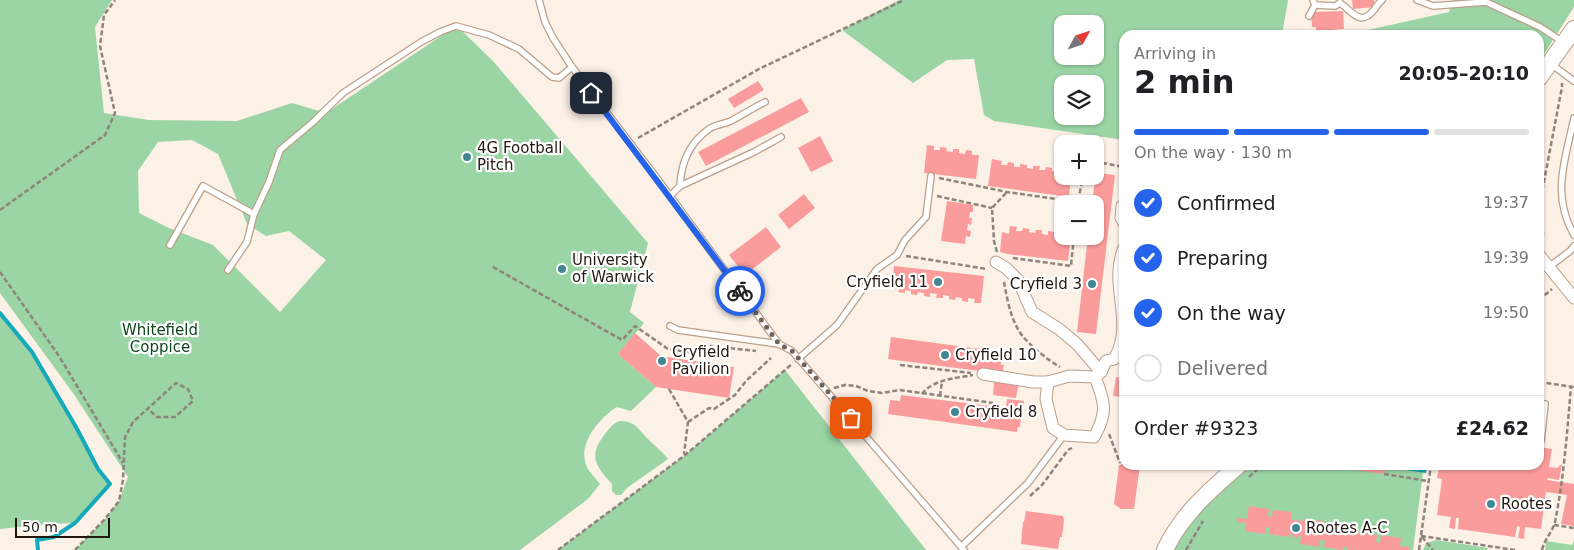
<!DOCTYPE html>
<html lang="en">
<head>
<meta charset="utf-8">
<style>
  :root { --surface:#fff; --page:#f6f6f6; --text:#202124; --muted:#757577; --line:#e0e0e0; --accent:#2563eb }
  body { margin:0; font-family:"DejaVu Sans",sans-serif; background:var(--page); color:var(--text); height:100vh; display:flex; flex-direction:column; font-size:19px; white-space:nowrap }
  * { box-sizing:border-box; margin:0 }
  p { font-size:16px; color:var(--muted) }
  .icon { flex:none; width:28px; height:28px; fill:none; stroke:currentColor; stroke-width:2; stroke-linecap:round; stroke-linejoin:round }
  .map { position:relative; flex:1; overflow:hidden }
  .side { position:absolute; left:1119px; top:30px; width:425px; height:440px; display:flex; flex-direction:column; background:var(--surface); border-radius:15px; box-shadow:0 1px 4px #0004 }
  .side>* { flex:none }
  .needle { width:32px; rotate:50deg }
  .buttons { position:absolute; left:1054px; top:15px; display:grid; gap:10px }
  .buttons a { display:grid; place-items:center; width:50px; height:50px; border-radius:10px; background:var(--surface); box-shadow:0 1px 4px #0004; font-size:25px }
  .scale { position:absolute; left:15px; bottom:12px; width:95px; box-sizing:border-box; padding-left:5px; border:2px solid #22180f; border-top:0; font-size:14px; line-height:18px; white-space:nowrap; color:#22180f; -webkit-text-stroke:4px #fff; paint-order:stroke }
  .pin { position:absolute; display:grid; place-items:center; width:42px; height:42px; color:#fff; margin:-21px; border-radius:10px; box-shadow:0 2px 8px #0006 }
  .courier { position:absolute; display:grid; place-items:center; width:50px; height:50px; margin:-25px; border:4px solid #2563eb; border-radius:50%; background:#fff; color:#222; box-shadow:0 1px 6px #0007 }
  .overview em { font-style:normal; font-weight:600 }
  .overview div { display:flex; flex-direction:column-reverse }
  .overview { display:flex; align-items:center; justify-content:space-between; height:85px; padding:0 15px }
  h1 { font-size:32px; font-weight:600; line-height:38px }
  .bar { display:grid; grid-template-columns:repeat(4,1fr); gap:8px 5px; align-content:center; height:60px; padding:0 15px }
  .bar i { height:6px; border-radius:4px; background:var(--line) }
  .bar .current { background:var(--accent) }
  .bar p { grid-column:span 4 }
  .line { display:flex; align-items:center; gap:12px; padding:0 15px; border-top:1px solid var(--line) }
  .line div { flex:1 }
  ol { padding:0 15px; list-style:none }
  li { display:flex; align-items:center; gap:15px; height:55px }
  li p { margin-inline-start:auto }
  li .icon { padding:5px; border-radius:50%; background:var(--accent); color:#fff; stroke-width:4 }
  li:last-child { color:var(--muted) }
  li i { width:28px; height:28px; border:2px solid var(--line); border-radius:50% }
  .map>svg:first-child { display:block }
</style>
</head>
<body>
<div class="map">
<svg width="1574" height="550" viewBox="0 0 1574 550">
  <rect width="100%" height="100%" fill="#fcf1e7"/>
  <g fill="#9bd5a5" fill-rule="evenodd">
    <path d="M0,0H112L95,27L104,113L149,120L237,121L292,103L326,113L453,28L463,32L493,61L648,243L630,312L644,323L618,354L656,387L631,411L617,407C599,418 575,446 588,469C591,474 596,479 600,484L588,499L520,550H75L105,519L119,501L128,477L73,393L0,293ZM192,140L218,154L247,224L266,236L289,231L326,260L280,312L213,245L169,228L139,213L138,171L158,142Z"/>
    <path d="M899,0H1288L1282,35H1124V140L994,121L984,115L974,59L947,60L913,83L842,30ZM1062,24H1095V56H1062ZM1062,84H1095V116H1062Z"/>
    <path d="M1453,0H1574V7L1539,62V35H1345L1449,12Z"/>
    <path d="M0,313L32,352L76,427L98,469L110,484L75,523L48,524L0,529Z"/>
    <path d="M785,370L926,550H558L684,456Z"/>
    <path d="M619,421C636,421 637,428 648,439C655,446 662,451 668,459L627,488L621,495H616L612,491V484C598,468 588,458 602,438C607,431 611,425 619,421Z"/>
    <path d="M1250,465H1424L1413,550H1174L1194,517Z"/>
    <path d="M1436,540L1488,548L1487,550H1423L1426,543Z"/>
    <path d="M1546,541L1572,545L1574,541V550H1545Z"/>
  </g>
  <path fill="#14aabc" d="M1394,465H1427L1426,473L1393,468Z"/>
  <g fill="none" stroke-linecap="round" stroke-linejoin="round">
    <path stroke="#14aabc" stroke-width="4" d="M0,313L32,352L76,427L98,469L110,484L75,523L54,537L37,540L38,550"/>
  </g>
  <g fill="#fa9c9b">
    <path d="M1352,0H1374L1375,7L1353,9Z"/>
    <path d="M1343,11L1344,29L1316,31V27H1312L1311,15L1315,14V12Z"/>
    <path d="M758,81L764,90L734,108L728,99Z"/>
    <path d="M801,98L809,112L706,166L698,152Z"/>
    <path d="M820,136L833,161L811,172L798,148Z"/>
    <path d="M927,145L934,146V150H940V147L947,148L946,151L953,152V149H959V153L965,154L966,150L972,151V155H979L976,179L924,173Z"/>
    <path d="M992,159L1002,161L1001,165H1007L1008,162L1014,163V167H1020V164L1027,165V168L1033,169V166H1040L1039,170H1045L1046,167L1052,168V171L1058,172V169H1062V176H1071L1069,197L988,186Z"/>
    <path d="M1096,173L1115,175L1096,334L1077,332L1088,236H1095V204H1092Z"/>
    <path d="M804,194L815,208L789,229L778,215Z"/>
    <path d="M947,201L973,205V212H970L969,218H972L971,225L968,224L967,230L971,231L970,237L966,236L965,244L941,241Z"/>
    <path d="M1010,226L1017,227L1016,231H1022L1023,228L1030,229L1029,232L1035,233L1036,230H1042V234L1048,235V231L1055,232V236L1071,237L1068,261L1007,254L1000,252L1002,232L1009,234Z"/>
    <path d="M766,227L781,247L745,275L729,255Z"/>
    <path d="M894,266L984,276L981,303H974L975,299L968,298V302L962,301V298L956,297L955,300L949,299V296L943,295V298H936L937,294L930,293V297L924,296V293L918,292L917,295L911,294V291L905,290V293L898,292L899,289L892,288Z"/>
    <path d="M635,333L661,356L734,367L729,398L656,387L618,354Z"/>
    <path d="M891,337L1002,352L1001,365H1004L1002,374L888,359Z"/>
    <path d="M1116,377L1124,378V397L1113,396Z"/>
    <path d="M1006,380L1019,382L1016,398L993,395L994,382Z"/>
    <path d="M901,395L1022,410L1020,427H1018L1017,432L888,414L890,400L900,401Z"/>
    <path d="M1007,399L1024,401L1023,409L1006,406Z"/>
    <path d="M1123,438L1124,465H1140L1134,509H1121L1114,504L1119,465H1121L1122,458H1120Z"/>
    <path d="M1539,447L1552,449L1549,467L1557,468L1562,464L1559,480L1548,478L1547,480L1574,484V526L1561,524L1567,495L1546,492L1541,529L1525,527L1524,539L1518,538L1520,527L1517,526L1515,537L1458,529L1459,518H1456L1455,529L1449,528L1451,517L1437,515L1442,479L1437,478L1439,469L1442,470L1443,467L1434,465H1539Z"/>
    <path d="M1332,465H1386L1384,474L1332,467Z"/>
    <path d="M1249,506L1269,509L1268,516L1272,517L1273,510L1292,512L1291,520L1303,521V519L1323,521L1322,529L1325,530L1326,522L1347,525L1346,532L1357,534V532L1377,535L1376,542L1380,543L1381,535L1401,538L1400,546L1409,547V550H1355L1353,548V550H1347L1348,547H1343V550L1324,547L1325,540H1320L1319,547L1300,544L1301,536L1299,535L1298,538L1293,537V535L1289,534V537L1269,534L1270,527H1266L1265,534L1245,531L1246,523L1237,522V518L1247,519Z"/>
    <path d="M1026,511L1063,516L1064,520L1062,537H1060L1058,549L1021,544L1023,522H1024Z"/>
  </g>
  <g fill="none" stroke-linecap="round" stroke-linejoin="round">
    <defs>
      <g id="lane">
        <path d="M539,0L545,22L553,38L572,67L659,181L779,344L792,351L964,550"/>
        <path d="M1313,0L1315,5L1335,6L1340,3"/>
        <path d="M1417,0L1433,6L1486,2L1540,27L1563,42"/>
        <path d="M1340,3C1353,12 1360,27 1374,10C1377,6 1378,3 1382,0"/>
        <path d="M1309,16L1315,5"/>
        <path d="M1551,64L1574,81"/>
        <path d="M1574,118C1565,161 1551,194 1574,235"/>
        <path d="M680,186C681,163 689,143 709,129C715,125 724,124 731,121C742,115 753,108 765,102"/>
        <path d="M670,196L680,186L754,152L781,137"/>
        <path d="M170,245L203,186L254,214"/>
        <path d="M1549,267L1570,251L1574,246"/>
        <path d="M228,270L247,242L254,214L269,182L280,150L312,123L343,93L421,42L440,32L456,26L489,35L519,49L552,77L559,78L572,67"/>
        <path d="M670,326L678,330L779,344"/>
        <path d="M798,359L837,325L877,269L897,255L905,240L926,217L931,176"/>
        <path d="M1539,403L1545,404L1541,441"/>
        <path d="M962,546L1028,483L1064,435"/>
      </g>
      <g id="street">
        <path d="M1122,206L1121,218L1124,223"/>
        <path d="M1539,255L1574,298"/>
        <path d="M1101,372L1106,361L1114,359C1136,324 1108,284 1124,248"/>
        <path d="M983,374L1033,382H1048L1069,376L1095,377L1101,372L1077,344L1059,329L1032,312L1018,280L1006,268L996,262"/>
        <path d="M1048,382L1046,399L1053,428L1064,435L1094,437C1108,413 1105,402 1095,377"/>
      </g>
      <g id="secondary">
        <path d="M1539,78L1574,29"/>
        <path d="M1165,550C1181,515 1210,490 1239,465"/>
      </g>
    </defs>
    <use href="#lane" stroke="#bb9f88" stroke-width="8"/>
    <use href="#street" stroke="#bb9f88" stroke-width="13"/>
    <use href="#secondary" stroke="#bb9f88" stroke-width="18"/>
    <g stroke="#8f847b" stroke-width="2.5" stroke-dasharray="5 2.5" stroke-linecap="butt">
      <path d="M638,138L759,69L904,0"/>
      <path d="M1097,162L1099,137"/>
      <path d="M1095,163L1097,162L1119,166L1124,173"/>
      <path d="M939,178L1007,192L1078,202L1083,176"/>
      <path d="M1123,195L1124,179"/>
      <path d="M937,196L992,208"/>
      <path d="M0,210L105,135L115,113L100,46L104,15L115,0"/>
      <path d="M1543,235L1541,197L1562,87V83"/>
      <path d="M997,252L994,241L992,208L1007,192"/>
      <path d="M906,256L987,269"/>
      <path d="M1013,258L1071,266L1074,236"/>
      <path d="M493,267L622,340L635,326L668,349L709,355L711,346L756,351"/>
      <path d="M0,272L59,356L123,463"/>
      <path d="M1004,282C1007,298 1010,316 1019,331C1026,343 1048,360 1060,367"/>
      <path d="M1539,300L1552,289"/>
      <path d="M900,365L971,373"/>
      <path d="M1539,382L1574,387"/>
      <path d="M834,388L845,385L856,386L868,391L882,393L900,390L993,403"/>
      <path d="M669,389L688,422L684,454"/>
      <path d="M922,394C933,379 957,378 973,375"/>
      <path d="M940,396L942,382"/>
      <path d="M688,422L709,408L714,409L735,395L746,381L771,358"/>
      <path d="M1109,434L1120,463"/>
      <path d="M1384,474L1428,481"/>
      <path d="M1249,477L1262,465"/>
      <path d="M1030,496L1042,485L1068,450L1072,448"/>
      <path d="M1554,525L1574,528"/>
      <path d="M1421,536L1515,550"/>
      <path d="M1422,537L1433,550"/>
      <path d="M75,550L105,519L119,501L123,480L125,437L133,422L176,383L188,389L193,401L175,417H157L147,408"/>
      <path d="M558,550L684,456L792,364"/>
      <path d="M1186,550L1203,521"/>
      <path d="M1419,550L1431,465"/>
      <path d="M1542,550C1545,538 1552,533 1555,522C1564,478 1567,432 1571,387"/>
    </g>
    <use href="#lane" stroke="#fff" stroke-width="5.5"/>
    <use href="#street" stroke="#fff" stroke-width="11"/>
    <use href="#secondary" stroke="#fff" stroke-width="16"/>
  </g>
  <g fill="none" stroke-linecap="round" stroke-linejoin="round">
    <path stroke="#6e645b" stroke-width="5" stroke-dasharray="0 9" d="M740,291L779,344L792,351L851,418"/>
    <path stroke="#2563eb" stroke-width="6" d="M591,93L740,291"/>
  </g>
  <g fill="#418792" stroke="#fff" stroke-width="2">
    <circle cx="467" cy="157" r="5"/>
    <circle cx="562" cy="269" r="5"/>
    <circle cx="938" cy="282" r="5"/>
    <circle cx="1092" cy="284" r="5"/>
    <circle cx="945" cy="355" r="5"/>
    <circle cx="662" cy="361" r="5"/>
    <circle cx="955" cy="412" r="5"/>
    <circle cx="1491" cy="504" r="5"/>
    <circle cx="1296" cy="528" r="5"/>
  </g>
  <g text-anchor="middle" stroke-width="4.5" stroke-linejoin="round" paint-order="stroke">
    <g font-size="15" fill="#22180f" stroke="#fff" text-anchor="start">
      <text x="477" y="153">4G Football<tspan x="477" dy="17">Pitch</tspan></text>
      <text x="572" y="265">University<tspan x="572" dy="17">of Warwick</tspan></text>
      <text x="928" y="287" text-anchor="end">Cryfield 11</text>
      <text x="1082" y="289" text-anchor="end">Cryfield 3</text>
      <text x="672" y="357">Cryfield<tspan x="672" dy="17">Pavilion</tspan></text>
      <text x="955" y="360">Cryfield 10</text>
      <text x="965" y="417">Cryfield 8</text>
      <text x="1501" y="509">Rootes</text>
      <text x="1306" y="533">Rootes A-C</text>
    </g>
    <g font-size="15" fill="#0f461f" stroke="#fff">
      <text x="160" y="335">Whitefield<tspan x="160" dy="17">Coppice</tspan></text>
    </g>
  </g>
</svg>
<div class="buttons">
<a><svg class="needle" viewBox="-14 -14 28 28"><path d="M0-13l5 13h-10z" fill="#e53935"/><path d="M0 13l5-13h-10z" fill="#757577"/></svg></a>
<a><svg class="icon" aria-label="layers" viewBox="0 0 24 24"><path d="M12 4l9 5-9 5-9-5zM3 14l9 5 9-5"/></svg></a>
<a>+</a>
<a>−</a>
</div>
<div class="scale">50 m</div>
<div class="pin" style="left:851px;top:418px;background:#ea580c"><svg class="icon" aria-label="bag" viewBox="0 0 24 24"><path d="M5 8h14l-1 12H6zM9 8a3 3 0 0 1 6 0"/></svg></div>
<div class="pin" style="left:591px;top:93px;background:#1f2937"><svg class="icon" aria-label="home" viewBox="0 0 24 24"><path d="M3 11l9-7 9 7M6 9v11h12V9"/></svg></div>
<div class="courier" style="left:740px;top:291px"><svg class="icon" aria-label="bike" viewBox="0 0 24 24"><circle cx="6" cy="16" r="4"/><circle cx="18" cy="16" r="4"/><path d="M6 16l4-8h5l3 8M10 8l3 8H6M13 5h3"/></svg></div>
<section class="side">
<div class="overview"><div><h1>2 min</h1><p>Arriving in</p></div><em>20:05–20:10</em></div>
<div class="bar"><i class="current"></i><i class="current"></i><i class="current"></i><i></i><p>On the way · 130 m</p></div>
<ol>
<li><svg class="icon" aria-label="check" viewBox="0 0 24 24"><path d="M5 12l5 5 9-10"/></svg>Confirmed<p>19:37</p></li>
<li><svg class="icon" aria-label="check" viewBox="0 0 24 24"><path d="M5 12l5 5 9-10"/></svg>Preparing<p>19:39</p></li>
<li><svg class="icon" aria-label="check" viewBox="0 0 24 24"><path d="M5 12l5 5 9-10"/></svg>On the way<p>19:50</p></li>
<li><i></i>Delivered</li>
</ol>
<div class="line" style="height:65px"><div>Order #9323</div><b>£24.62</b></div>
</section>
</div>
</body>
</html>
